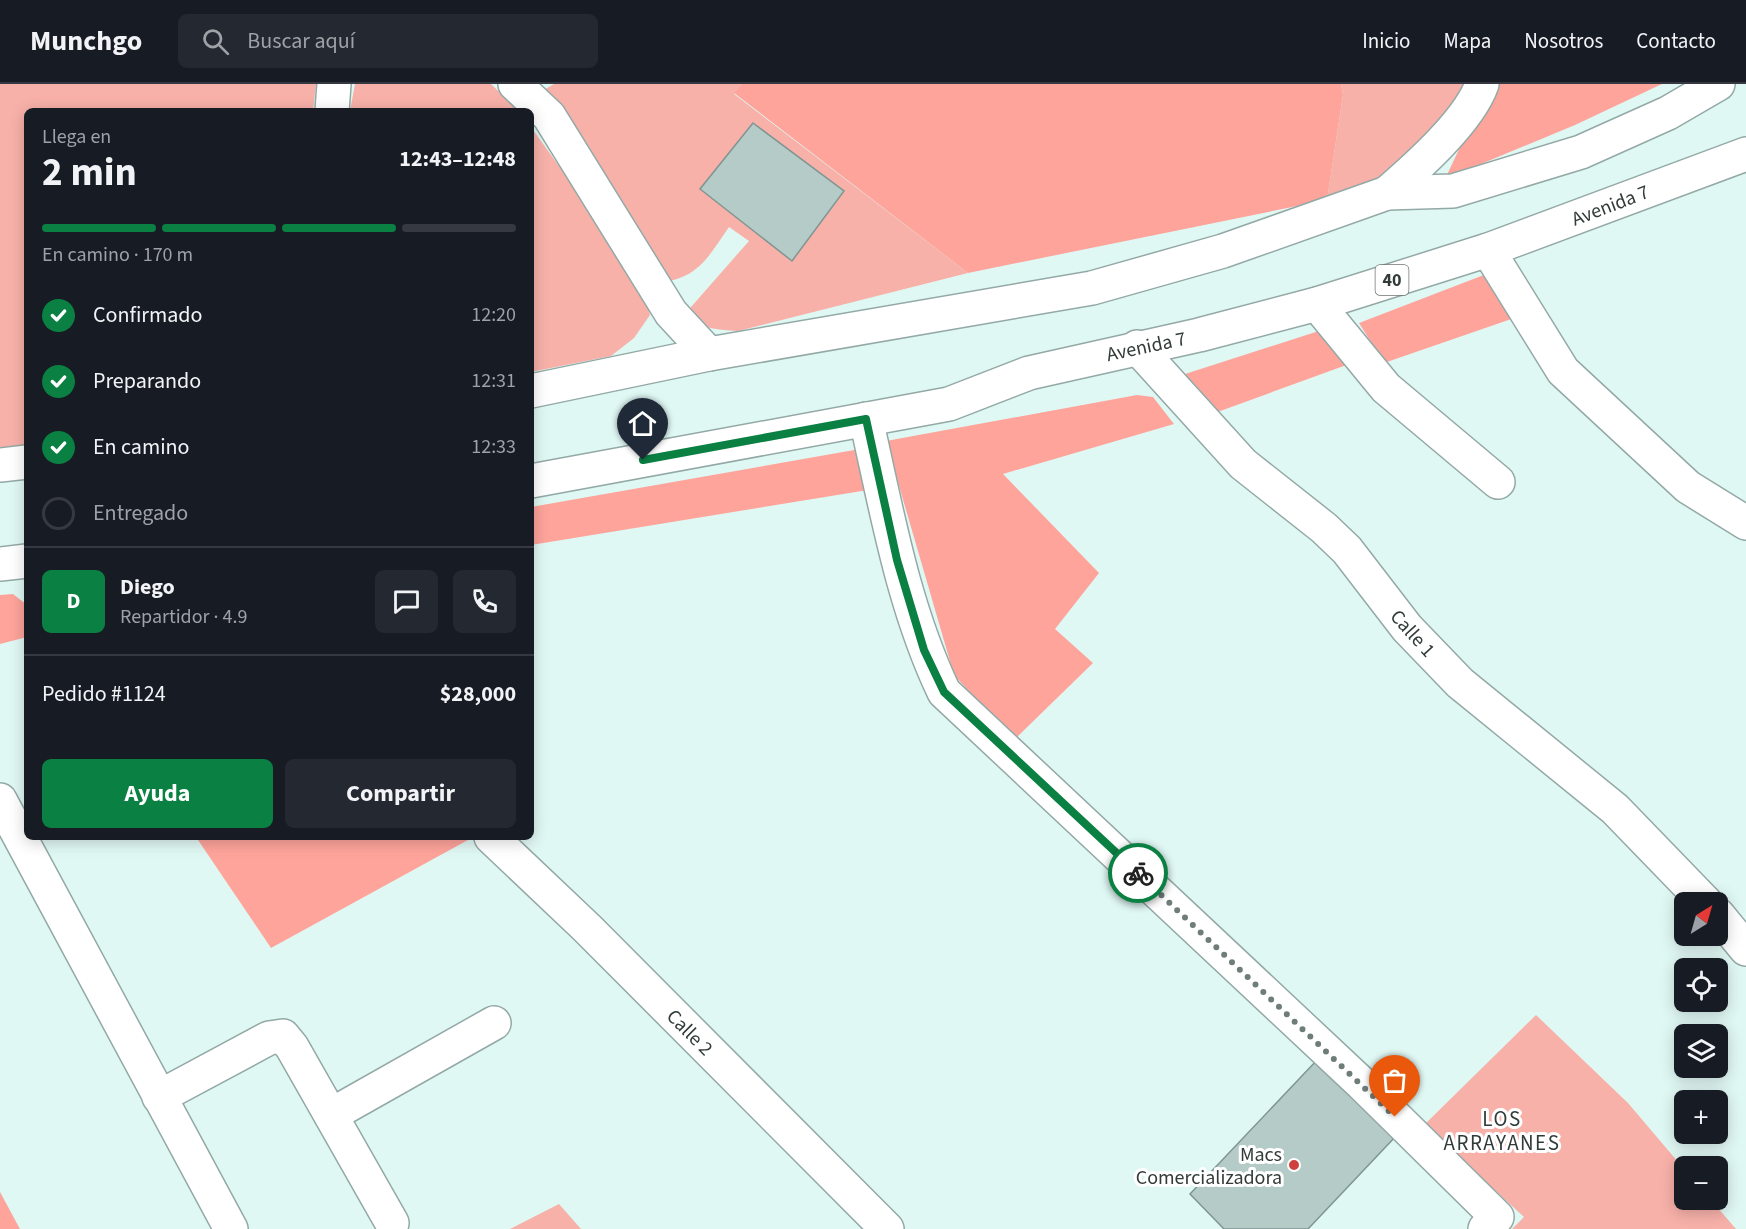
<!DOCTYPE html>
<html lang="es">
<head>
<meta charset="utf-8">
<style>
  :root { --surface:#171b24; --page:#242831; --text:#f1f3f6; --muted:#9ea1a6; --line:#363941; --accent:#0b8043 }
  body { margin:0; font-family:"Source Sans 3",sans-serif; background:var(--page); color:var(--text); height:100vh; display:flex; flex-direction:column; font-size:22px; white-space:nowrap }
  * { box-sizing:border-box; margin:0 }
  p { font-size:20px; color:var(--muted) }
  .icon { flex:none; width:33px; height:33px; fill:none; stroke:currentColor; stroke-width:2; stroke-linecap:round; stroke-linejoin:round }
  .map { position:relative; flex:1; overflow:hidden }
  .panel { position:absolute; left:24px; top:24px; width:510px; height:732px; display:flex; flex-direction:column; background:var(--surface); border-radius:9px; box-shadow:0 3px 15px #0003 }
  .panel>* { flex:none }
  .needle { width:39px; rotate:37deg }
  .tools { position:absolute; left:1674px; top:808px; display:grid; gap:12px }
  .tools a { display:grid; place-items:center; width:54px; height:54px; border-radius:9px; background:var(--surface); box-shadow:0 3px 15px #0003; font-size:30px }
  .pin { position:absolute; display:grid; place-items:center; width:51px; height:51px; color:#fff; margin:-62px -26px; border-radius:50% 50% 50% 0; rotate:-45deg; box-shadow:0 0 6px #0007 }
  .pin .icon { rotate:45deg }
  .courier { position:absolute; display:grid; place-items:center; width:60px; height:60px; margin:-30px; border:4px solid #0b8043; border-radius:50%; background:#fff; color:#222; box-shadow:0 2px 8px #0007 }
  .headline em { font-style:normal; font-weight:700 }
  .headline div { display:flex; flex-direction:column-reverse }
  .headline { display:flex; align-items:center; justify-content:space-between; height:102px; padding:0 18px }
  h1 { font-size:39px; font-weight:700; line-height:45px }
  .bar { display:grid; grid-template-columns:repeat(4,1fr); gap:9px 6px; align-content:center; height:72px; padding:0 18px }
  .bar i { height:8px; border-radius:4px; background:var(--line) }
  .bar .active { background:var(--accent) }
  .bar p { grid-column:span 4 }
  .line { display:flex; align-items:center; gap:15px; padding:0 18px; border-top:2px solid var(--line) }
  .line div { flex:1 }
  .round { display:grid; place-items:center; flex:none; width:63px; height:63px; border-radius:9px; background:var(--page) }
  ol { padding:0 18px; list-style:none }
  li { display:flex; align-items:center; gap:18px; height:66px }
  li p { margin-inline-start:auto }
  li .icon { padding:6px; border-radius:50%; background:var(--accent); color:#fff; stroke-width:4 }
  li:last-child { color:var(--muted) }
  li i { width:33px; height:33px; border:3px solid var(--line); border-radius:50% }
  .primary-button { display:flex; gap:12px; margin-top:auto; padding:12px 18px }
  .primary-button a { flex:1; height:69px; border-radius:9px; background:var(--accent); color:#fff; font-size:24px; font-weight:700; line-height:69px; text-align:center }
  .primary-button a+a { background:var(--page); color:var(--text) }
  header { display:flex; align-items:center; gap:36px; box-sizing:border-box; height:84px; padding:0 30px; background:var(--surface); border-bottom:2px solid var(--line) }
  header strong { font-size:28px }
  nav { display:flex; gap:33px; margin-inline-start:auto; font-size:21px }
  .search { width:420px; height:54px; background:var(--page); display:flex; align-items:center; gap:15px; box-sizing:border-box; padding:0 21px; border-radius:9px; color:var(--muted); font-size:22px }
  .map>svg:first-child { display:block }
</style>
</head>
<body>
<header>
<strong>Munchgo</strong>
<div class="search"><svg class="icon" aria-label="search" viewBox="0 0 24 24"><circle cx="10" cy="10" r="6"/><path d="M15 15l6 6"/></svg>Buscar aquí</div>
<nav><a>Inicio</a><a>Mapa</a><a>Nosotros</a><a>Contacto</a></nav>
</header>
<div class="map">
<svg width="1746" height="1145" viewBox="0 0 1746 1145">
  <rect width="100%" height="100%" fill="#e0f8f4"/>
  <g fill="#f7b1a9">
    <path d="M0,0H316L313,27H27V362L0,365Z"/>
    <path d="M355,0H491L519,27H350Z"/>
    <path d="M554,0H742L734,10L968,189L738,247C715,245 704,247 689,228L691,223L749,157L729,143C709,171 700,193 663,198L540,8Z"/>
    <path d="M1341,0H1470L1466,10L1385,92L1327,116L1343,11Z"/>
    <path d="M531,43L612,156L645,211L650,231L634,254L611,272L531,288Z"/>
    <path d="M1536,931L1628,1019L1684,1085V1116H1711L1736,1145H1512L1524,1133L1424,1041Z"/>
    <path d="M559,1120L581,1145H510Z"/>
  </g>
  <g fill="#fea49b">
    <path d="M742,0H1341L1343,11L1327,116L968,189L734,9Z"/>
    <path d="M1490,0H1662L1575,41L1445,95Z"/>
    <path d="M1502,184L1520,232L1384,279L1359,239Z"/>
    <path d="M1328,244L1352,279L1212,330L1182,291Z"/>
    <path d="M1137,311L1153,313L1174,340L1003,390L1099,489L1055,545L1093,579L1014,656L954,591L886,357Z"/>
    <path d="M860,365L868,406L531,461V423Z"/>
    <path d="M13,510L27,521V553L0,560V511Z"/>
    <path d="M196,753H464L468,756L271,864Z"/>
    <path d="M0,1108L20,1145H0Z"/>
  </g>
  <g fill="#b4cbc8" stroke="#7f9592" stroke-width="1.5">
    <path d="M753,39L844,107L792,177L700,105Z"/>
    <path d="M1317,976L1396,1052L1308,1145H1224L1190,1110Z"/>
  </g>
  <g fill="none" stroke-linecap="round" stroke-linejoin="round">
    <defs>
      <g id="minor">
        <path d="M515,0L549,32L671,229L709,270"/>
        <path d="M332,27L334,0"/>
        <path d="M1387,109C1417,83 1469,37 1482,0"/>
        <path d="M1488,166L1563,287L1688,403L1746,439"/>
        <path d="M1317,220L1386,304L1498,398"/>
        <path d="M1137,263L1243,380L1324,444L1347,466L1407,544L1460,599L1615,725L1706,819"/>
        <path d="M531,307L709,270L1092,204L1223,167L1387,109L1453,107L1581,68L1668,29L1718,0"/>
        <path d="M866,335C887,428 903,522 944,608L1361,999L1497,1133L1485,1145"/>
        <path d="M0,381L27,378"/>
        <path d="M0,716L231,1145"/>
        <path d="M1718,831L1746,865"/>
        <path d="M159,1013L269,954L283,952L292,963L392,1139"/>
        <path d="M331,1031L494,939"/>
      </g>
      <g id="major">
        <path d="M531,397L949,320L1029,289L1199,251L1317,220L1488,166L1746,70"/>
        <path d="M0,480L27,477"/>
        <path d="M491,753L587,844L887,1145"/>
      </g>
    </defs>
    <use href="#minor" stroke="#93a9a6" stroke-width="36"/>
    <use href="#major" stroke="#93a9a6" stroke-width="36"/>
    <use href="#minor" stroke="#fff" stroke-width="33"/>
    <use href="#major" stroke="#fff" stroke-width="33"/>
  </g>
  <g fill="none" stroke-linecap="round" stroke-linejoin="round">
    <path stroke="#6e7d7a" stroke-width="6" stroke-dasharray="0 10.8" d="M1138,789L1395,1033"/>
    <path stroke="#0b8043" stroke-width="8" d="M643,376L866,335L897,476L924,566L944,608L1138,789"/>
  </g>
  <circle fill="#cf413d" stroke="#fff" stroke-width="2" cx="1294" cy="1081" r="6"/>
  <g text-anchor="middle" stroke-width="6" stroke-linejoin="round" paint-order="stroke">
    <rect fill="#fff" stroke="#6f7674" stroke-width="1.5" x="1375.5" y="181" width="33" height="30" rx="4.5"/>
    <g font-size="18" font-weight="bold" fill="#313b39">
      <text x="1392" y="202">40</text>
    </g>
    <g font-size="20" fill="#313b39" stroke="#fff">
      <text transform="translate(1610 121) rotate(-21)" y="7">Avenida 7</text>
      <text transform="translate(1146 262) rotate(-12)" y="7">Avenida 7</text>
      <text transform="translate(1413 549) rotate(48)" y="7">Calle 1</text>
      <text transform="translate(690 948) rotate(45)" y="7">Calle 2</text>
    </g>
    <g font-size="20" fill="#313b39" stroke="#fff" text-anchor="end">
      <text x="1282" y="1077">Macs<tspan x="1282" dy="23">Comercializadora</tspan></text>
    </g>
    <g font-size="21" letter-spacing="1.5" fill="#313b39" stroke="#fff">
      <text x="1502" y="1042">LOS<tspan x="1502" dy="24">ARRAYANES</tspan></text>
    </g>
  </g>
</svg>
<div class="tools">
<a><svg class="needle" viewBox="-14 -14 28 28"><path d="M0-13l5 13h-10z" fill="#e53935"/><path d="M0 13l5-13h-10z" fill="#9ea1a6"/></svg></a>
<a><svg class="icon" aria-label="locate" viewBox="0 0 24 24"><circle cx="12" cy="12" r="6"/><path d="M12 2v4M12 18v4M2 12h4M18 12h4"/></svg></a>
<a><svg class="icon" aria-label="layers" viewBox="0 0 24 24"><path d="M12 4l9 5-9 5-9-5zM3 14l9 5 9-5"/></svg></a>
<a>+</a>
<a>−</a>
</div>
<div class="pin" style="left:1395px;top:1033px;background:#ea580c"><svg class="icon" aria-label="bag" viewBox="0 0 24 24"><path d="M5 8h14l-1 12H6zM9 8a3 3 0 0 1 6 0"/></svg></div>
<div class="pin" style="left:643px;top:376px;background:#1f2937"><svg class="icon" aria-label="home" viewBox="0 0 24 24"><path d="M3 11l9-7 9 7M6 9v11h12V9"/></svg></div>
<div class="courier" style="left:1138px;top:789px"><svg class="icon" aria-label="bike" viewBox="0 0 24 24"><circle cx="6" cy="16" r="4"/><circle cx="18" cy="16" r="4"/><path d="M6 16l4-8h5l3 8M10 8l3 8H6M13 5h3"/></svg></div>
<section class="panel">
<div class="headline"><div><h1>2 min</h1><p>Llega en</p></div><em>12:43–12:48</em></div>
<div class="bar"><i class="active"></i><i class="active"></i><i class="active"></i><i></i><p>En camino · 170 m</p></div>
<ol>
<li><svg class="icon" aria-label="check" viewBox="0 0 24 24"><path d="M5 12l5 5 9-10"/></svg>Confirmado<p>12:20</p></li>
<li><svg class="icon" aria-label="check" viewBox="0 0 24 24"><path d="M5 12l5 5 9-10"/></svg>Preparando<p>12:31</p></li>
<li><svg class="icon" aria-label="check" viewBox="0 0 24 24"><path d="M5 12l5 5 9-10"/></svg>En camino<p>12:33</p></li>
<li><i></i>Entregado</li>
</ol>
<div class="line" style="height:108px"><b class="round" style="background:var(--accent);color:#fff">D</b><div><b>Diego</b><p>Repartidor · 4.9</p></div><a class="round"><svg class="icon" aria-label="chat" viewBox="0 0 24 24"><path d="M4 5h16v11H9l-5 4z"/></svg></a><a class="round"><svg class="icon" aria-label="phone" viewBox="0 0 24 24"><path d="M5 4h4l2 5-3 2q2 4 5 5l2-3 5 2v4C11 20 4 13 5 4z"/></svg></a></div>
<div class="line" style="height:78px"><div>Pedido #1124</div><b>$28,000</b></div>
<div class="primary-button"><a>Ayuda</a><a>Compartir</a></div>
</section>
</div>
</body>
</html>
